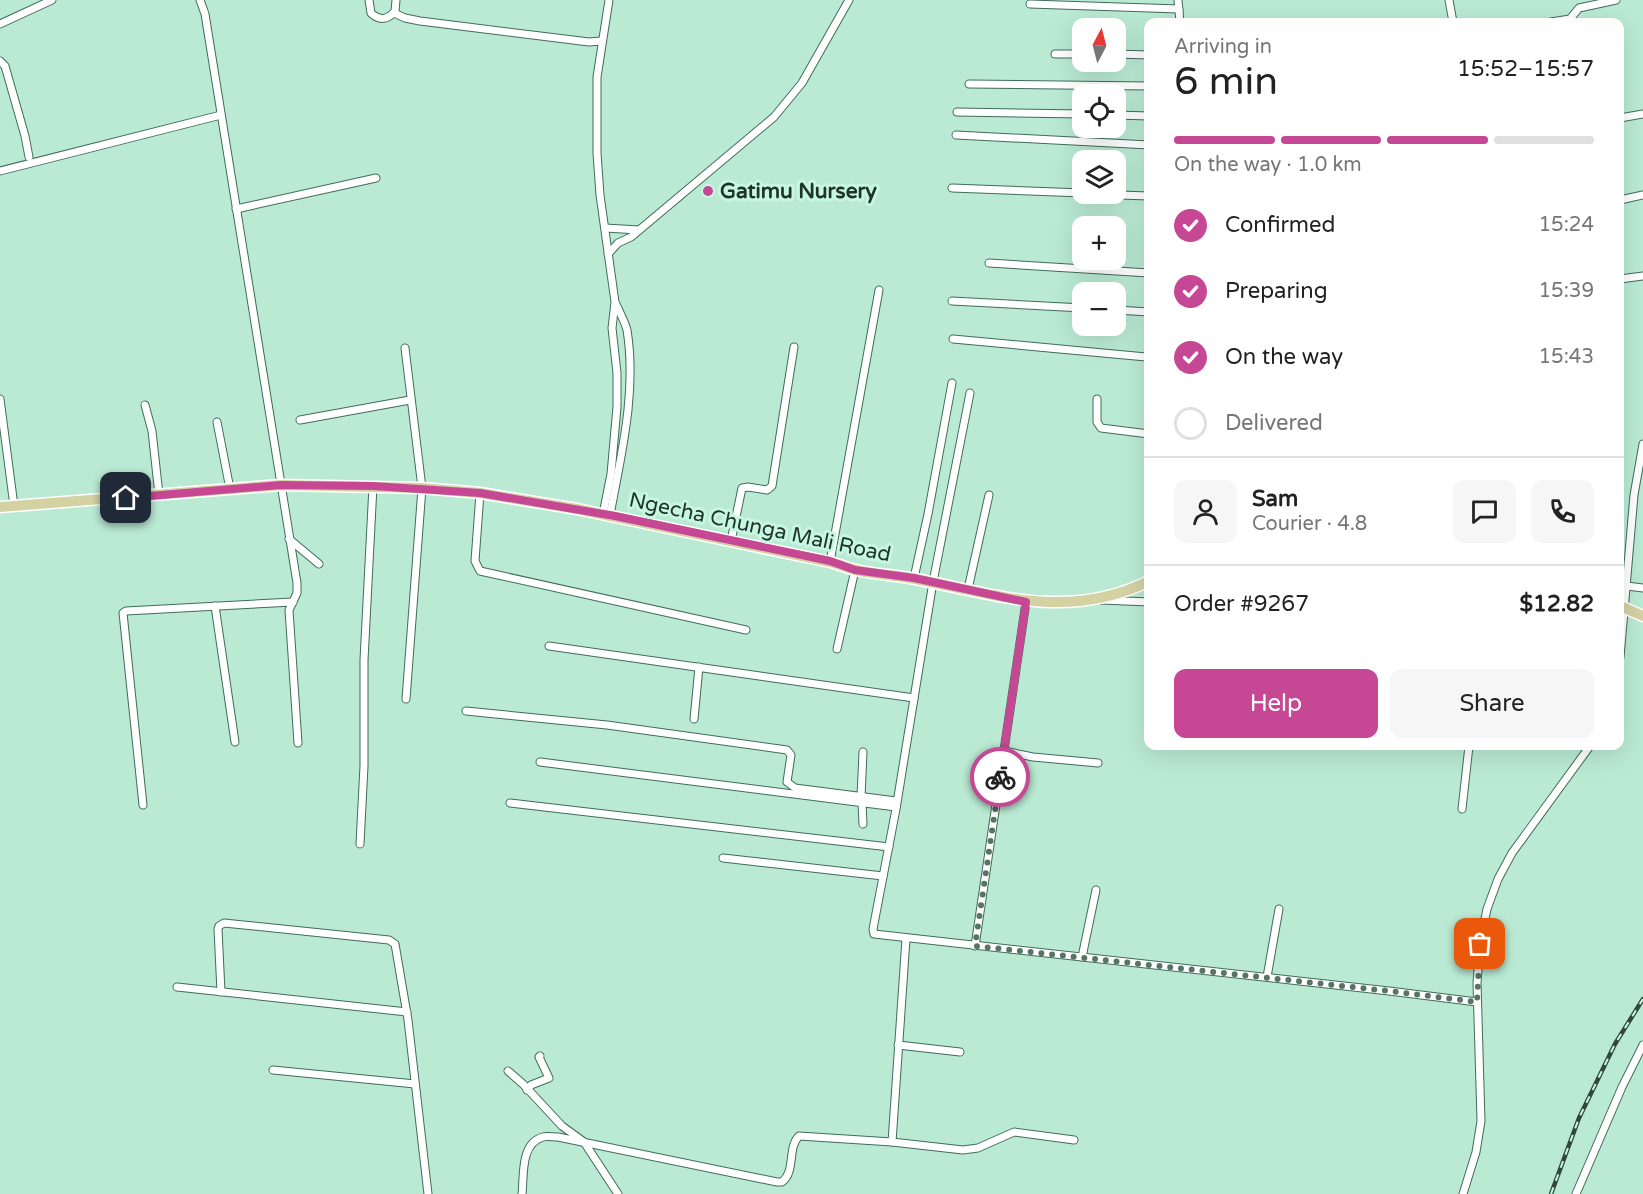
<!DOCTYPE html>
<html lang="en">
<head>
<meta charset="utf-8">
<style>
  :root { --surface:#fff; --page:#f6f6f6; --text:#222; --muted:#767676; --line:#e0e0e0; --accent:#c64895 }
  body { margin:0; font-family:"Varela Round",sans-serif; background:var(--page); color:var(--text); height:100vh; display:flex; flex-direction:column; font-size:22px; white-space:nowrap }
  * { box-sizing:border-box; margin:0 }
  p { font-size:20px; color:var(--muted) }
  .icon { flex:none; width:33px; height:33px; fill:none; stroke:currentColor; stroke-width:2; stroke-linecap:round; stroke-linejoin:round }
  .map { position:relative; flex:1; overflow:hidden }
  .details { position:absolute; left:1144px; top:18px; width:480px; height:732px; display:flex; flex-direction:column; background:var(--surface); border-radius:12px; box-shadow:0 6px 24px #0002 }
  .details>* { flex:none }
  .needle { width:39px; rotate:7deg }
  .tools { position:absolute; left:1072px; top:18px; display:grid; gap:12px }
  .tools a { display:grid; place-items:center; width:54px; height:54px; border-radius:12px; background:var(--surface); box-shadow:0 6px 24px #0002; font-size:30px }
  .pin { position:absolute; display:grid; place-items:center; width:51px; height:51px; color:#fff; margin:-26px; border-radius:12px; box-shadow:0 3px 9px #0006 }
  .courier { position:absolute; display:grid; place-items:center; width:60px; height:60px; margin:-30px; border:4px solid #c64895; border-radius:50%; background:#fff; color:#222; box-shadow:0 2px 8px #0007 }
  .headline em { font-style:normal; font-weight:600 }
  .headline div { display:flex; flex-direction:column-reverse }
  .headline { display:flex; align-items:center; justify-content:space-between; height:102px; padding:0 30px }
  h1 { font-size:39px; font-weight:600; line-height:45px }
  .bar { display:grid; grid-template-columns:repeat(4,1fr); gap:9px 6px; align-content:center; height:72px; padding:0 30px }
  .bar i { height:8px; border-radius:4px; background:var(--line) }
  .bar .active { background:var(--accent) }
  .bar p { grid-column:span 4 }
  .line { display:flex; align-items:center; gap:15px; padding:0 30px; border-top:2px solid var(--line) }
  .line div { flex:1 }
  .round { display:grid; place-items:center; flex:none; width:63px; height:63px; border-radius:12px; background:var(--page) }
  ol { padding:0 30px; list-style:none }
  li { display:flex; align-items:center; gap:18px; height:66px }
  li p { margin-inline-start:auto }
  li .icon { padding:6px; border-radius:50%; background:var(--accent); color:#fff; stroke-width:4 }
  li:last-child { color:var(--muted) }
  li i { width:33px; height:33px; border:3px solid var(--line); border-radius:50% }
  .button { display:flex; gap:12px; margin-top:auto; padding:12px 30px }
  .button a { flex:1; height:69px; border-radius:12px; background:var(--accent); color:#fff; font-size:24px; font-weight:600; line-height:69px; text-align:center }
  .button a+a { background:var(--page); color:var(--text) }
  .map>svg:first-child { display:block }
</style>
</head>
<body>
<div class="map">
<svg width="1643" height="1194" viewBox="0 0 1643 1194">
  <rect width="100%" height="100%" fill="#baead4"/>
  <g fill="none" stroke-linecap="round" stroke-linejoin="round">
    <defs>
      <g id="minor">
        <path d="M200,0L205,14L297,583V593L289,610L298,743"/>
        <path d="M369,0L371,13C379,21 388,20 395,11L396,0"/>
        <path d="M1178,0L1180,22"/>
        <path d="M1449,0L1453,22"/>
        <path d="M1030,4L1179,9"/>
        <path d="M394,13L405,18L420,21L589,42L601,41"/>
        <path d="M1551,22L1570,19L1579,8L1616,0"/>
        <path d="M0,24L52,0"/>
        <path d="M1055,54H1083"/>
        <path d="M1116,54L1149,55"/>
        <path d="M0,61L5,66L25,136L29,157"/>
        <path d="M969,84L1149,86"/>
        <path d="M957,112L1083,114"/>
        <path d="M1116,115L1149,116"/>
        <path d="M1620,118L1643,114"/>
        <path d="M956,135L1149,145"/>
        <path d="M0,171L221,115"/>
        <path d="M952,188L1083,193"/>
        <path d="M1090,194L1149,196"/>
        <path d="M1620,200L1643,195"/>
        <path d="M236,209L376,178"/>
        <path d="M605,228L639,230"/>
        <path d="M608,254L618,243L631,237L774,117L802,83L849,0"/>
        <path d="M989,263L1149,273"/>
        <path d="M1620,279L1643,276"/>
        <path d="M952,301L1083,308"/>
        <path d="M1116,310L1149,312"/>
        <path d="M953,339L1146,357L1149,354"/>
        <path d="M405,348L422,488L406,699"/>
        <path d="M970,393L933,582L896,809L873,929L874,934L1389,991L1477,1002"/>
        <path d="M0,399L14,506"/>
        <path d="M1097,399V422L1101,428L1149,434"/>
        <path d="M145,405L152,431L159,495"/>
        <path d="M300,420L410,400"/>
        <path d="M217,422L230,489"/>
        <path d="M480,493L475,561L480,571L746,630"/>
        <path d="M603,514L611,474L617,407V373L612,328L615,302L600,195L597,153V77L609,0"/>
        <path d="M610,515C621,455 637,392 627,330C625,322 620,313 616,304"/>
        <path d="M289,539L319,564"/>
        <path d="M731,541L742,488L748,487L767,490L772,486L794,347"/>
        <path d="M830,562L879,290"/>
        <path d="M914,578L928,514L952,383"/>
        <path d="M1627,586L1643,588"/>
        <path d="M968,589L989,495"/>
        <path d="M1101,600L1149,602"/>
        <path d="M215,606L235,742"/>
        <path d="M549,646L914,698"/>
        <path d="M837,649L855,570"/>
        <path d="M1620,657L1634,495L1643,444"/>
        <path d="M466,711L607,725L787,750L791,755L787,782L795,788L896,801"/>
        <path d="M694,719L699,667"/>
        <path d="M1004,751L1033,757L1098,763"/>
        <path d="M540,762L896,807"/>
        <path d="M861,797L863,752"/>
        <path d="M510,803L889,847"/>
        <path d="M862,803L863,824"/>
        <path d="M143,805L123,613L126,611L293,602"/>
        <path d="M1462,809L1469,746"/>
        <path d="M360,844L364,766V660L373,486"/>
        <path d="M723,858L883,876"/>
        <path d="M975,946L1026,602"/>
        <path d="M1082,957L1096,890"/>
        <path d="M1267,977L1279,909"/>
        <path d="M177,987L407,1012"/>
        <path d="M221,992L218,929L219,926L224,923L389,940L395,944L408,1020L428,1194"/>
        <path d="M898,1045L960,1052"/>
        <path d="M273,1070L415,1084"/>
        <path d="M508,1071L523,1084L562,1126L584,1142L618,1194"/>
        <path d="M527,1090L531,1085L549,1078L539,1057L540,1056"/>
        <path d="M892,1142L963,1150L978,1148L1014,1132L1074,1140"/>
        <path d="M522,1194C524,1177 520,1143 543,1137C547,1136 553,1137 558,1137L777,1182H782C796,1171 787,1148 799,1136L892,1142L906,939"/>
        <path d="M1463,1194L1476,1152L1481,1121L1477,983L1480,944L1487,909L1498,879L1512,853L1590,746"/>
        <path d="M1576,1194L1622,1087L1643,1045"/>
      </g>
      <g id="primary">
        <path d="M0,507L281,485L422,488L480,493L577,509L830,562C838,564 847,568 856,570C877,575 899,575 920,580C1001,596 1070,620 1149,581"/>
        <path d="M1620,606L1643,616"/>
      </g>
    </defs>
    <use href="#minor" stroke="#406c5a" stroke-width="9"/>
    <use href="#primary" stroke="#fff" stroke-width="13"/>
    <use href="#minor" stroke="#fff" stroke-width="7"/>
    <use href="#primary" stroke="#d4d1a3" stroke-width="10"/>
    <defs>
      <path id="rail" d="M1551,1194L1579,1118L1615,1044L1643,999"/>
    </defs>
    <use href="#rail" stroke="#31473d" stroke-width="4.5"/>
    <use href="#rail" stroke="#c7f7e1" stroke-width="2" stroke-dasharray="7" stroke-linecap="butt"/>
  </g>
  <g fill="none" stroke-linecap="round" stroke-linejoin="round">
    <path stroke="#577467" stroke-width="6" stroke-dasharray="0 10.8" d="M1000,777L975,946L1389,991L1477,1002L1480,944"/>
    <path stroke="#c64895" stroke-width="8" d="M126,498L281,485L373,486L480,493L615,516L830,561L855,570L914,578L1026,602L1000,777"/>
  </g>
  <circle fill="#c64895" stroke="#c7f7e1" stroke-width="2" cx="708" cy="191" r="6"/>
  <g text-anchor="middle" stroke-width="6" stroke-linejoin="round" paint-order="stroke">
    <g font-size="21" font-weight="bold" fill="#21342c" stroke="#c7f7e1" text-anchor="start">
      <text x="720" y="198">Gatimu Nursery</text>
    </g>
    <g font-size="21" fill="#21342c" stroke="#c7f7e1">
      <text transform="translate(760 527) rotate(12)" y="7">Ngecha Chunga Mali Road</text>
    </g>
  </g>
</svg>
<div class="tools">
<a><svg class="needle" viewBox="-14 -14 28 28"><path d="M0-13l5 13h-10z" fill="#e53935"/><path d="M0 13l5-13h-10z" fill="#767676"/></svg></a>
<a><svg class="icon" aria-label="locate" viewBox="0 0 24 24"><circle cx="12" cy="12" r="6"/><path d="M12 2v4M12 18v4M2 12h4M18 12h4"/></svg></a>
<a><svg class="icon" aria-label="layers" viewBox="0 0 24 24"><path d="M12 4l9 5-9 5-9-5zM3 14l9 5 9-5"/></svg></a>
<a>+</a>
<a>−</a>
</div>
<div class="pin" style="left:1480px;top:944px;background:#ea580c"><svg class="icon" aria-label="bag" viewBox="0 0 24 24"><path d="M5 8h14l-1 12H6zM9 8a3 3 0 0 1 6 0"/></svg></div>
<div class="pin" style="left:126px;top:498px;background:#1f2937"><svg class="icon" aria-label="home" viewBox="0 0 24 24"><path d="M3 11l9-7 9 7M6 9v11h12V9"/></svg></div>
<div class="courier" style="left:1000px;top:777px"><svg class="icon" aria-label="bike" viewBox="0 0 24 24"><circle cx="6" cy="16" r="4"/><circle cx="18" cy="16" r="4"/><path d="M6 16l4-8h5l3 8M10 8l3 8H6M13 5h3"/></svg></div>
<section class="details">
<div class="headline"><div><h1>6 min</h1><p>Arriving in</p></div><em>15:52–15:57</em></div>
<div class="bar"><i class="active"></i><i class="active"></i><i class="active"></i><i></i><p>On the way · 1.0 km</p></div>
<ol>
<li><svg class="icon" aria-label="check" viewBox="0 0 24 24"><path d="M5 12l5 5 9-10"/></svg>Confirmed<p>15:24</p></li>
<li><svg class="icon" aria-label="check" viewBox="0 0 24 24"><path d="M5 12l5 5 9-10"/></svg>Preparing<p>15:39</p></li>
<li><svg class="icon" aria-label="check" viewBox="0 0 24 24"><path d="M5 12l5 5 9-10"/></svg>On the way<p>15:43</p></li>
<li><i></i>Delivered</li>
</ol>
<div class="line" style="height:108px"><a class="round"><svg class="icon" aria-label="person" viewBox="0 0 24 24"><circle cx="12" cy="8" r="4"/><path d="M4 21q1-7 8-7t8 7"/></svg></a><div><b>Sam</b><p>Courier · 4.8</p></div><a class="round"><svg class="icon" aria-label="chat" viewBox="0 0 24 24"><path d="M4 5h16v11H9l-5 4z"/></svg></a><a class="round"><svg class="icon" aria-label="phone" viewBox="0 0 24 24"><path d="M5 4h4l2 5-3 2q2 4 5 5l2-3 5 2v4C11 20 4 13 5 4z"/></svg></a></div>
<div class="line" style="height:78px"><div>Order #9267</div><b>$12.82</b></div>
<div class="button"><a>Help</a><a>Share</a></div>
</section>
</div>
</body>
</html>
